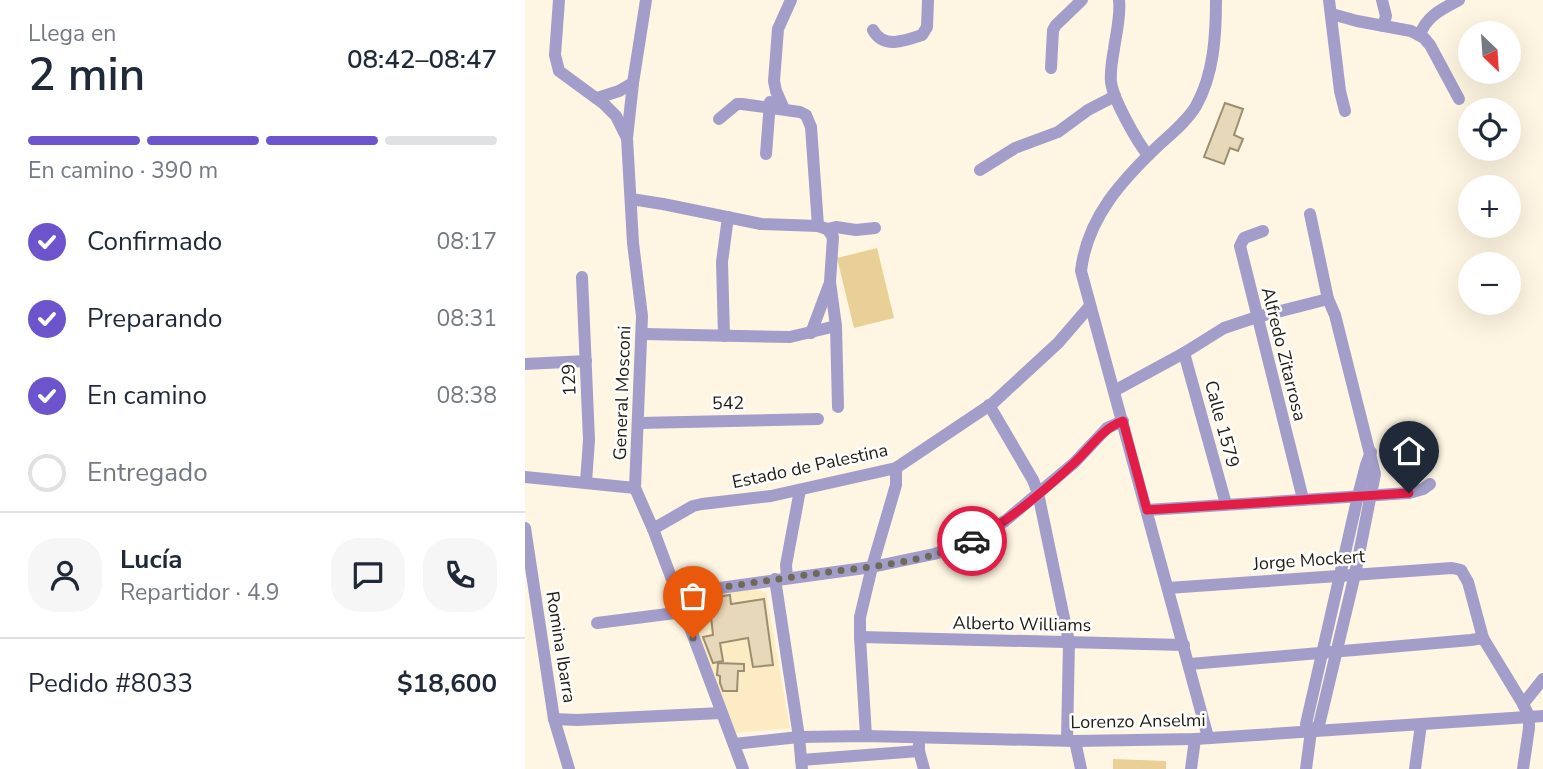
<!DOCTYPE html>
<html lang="es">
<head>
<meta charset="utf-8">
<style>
  :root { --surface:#fff; --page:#f6f6f7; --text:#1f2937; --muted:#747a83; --line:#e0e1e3; --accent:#6d53cc }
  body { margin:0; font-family:"Nunito Sans",sans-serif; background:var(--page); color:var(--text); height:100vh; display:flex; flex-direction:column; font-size:26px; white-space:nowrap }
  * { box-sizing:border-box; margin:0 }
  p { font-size:23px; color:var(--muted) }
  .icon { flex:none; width:38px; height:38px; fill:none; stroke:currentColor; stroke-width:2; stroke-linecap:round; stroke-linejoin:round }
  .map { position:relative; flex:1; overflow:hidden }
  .sheet { display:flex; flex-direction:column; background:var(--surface); width:525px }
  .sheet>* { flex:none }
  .needle { width:46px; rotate:155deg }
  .buttons { position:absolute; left:933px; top:21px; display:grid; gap:14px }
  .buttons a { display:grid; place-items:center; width:63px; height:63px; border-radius:50%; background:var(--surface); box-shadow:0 7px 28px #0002; font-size:35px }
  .pin { position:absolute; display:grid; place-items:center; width:60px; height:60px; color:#fff; margin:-72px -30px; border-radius:50% 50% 50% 0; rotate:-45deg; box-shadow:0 0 7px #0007 }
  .pin .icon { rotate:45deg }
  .courier { position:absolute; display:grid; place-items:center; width:70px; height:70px; margin:-35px; border:5px solid #e11d48; border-radius:50%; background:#fff; color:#222; box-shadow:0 2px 9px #0007 }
  .overview em { font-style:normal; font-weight:600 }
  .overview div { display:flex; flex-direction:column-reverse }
  .overview { display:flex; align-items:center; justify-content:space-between; height:119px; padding:0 28px }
  h1 { font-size:46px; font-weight:600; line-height:52px }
  .bar { display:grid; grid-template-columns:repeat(4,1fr); gap:10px 7px; align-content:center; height:84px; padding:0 28px }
  .bar i { height:9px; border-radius:5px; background:var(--line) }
  .bar .on { background:var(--accent) }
  .bar p { grid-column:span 4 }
  .line { display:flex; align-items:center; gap:18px; padding:0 28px; border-top:2px solid var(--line) }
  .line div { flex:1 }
  .round { display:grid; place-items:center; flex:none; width:74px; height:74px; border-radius:28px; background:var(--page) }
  ol { padding:0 28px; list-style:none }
  li { display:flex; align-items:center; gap:21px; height:77px }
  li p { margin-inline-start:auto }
  li .icon { padding:7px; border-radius:50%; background:var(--accent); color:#fff; stroke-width:4 }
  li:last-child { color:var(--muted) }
  li i { width:38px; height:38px; border:4px solid var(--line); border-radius:50% }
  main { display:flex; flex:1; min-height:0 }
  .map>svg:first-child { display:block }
</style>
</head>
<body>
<main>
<section class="sheet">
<div class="overview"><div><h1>2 min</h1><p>Llega en</p></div><em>08:42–08:47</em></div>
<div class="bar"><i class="on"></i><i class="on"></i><i class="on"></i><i></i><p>En camino · 390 m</p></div>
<ol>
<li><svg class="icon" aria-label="check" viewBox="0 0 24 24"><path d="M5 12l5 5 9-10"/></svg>Confirmado<p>08:17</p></li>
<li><svg class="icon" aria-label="check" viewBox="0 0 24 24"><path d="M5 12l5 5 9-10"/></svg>Preparando<p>08:31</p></li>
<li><svg class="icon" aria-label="check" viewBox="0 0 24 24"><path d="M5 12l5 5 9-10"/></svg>En camino<p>08:38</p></li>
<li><i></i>Entregado</li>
</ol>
<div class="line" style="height:126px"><a class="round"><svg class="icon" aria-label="person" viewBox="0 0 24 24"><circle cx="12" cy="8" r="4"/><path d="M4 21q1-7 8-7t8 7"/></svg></a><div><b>Lucía</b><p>Repartidor · 4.9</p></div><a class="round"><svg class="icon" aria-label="chat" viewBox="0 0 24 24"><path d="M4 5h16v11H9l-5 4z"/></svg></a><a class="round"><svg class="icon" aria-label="phone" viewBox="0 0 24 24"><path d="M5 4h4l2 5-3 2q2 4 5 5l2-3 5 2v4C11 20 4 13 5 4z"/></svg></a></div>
<div class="line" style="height:91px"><div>Pedido #8033</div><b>$18,600</b></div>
</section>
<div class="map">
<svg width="1018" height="769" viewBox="0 0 1018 769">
  <rect width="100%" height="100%" fill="#fef6e2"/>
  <path fill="#fdebc4" d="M230,588L241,593L265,728L209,733L158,602L169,596Z"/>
  <g fill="#e8d097">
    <path d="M352,248L369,318L329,328L312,258Z"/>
    <path d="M588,759L641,761V769H588Z"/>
  </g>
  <g fill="#e6d8b8" stroke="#9c8f71" stroke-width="2">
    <path d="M700,103L718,109L709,135L718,139L713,151L705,148L699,164L679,157Z"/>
    <path d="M205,595L206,604L239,599L248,665L228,667L223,638L195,643L198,661L188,663L178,637L188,635L184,598Z"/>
    <path d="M193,663L219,664V671H213L212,691H198L195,683V676L192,675Z"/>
  </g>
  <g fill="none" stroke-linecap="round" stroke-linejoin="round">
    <g stroke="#a29ec9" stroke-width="12">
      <path d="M34,0L30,55L34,71L79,104L91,116L102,138"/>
      <path d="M121,0L108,83L102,138L108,243L117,316L110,488L128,529L218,769"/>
      <path d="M594,0C596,15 591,34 589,49C587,60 585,71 586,82C588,99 612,142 623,155"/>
      <path d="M804,0L815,91L820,111"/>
      <path d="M857,0L861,16L858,26"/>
      <path d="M807,14L832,21L886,31L899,38L905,45L934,99"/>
      <path d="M348,30C358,49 380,41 397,35L402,27L403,0"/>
      <path d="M895,35C901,16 917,9 934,0"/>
      <path d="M526,68L528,30L531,25L557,0"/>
      <path d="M72,98L94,91L108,83"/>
      <path d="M259,109L251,91L249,81L253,29L266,0"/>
      <path d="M194,119L212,104H217L275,112L281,115L286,127L293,226"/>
      <path d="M241,154L245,102"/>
      <path d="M455,170L490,148L533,132L563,110L590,96"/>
      <path d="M106,199L138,204L236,224L293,226L302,229L311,227L331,230L350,228"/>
      <path d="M785,214L803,299L810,315L850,474L830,574L794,725L786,731"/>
      <path d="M302,229L308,237L305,282L311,326L313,407"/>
      <path d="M738,231L719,238L715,246L778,499"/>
      <path d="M57,277L64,440L61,482"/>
      <path d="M286,333L304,285"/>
      <path d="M118,334L265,337L311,326"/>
      <path d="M199,336L197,262L203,217"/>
      <path d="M659,353L701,504"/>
      <path d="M0,364L61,361"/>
      <path d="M589,391L659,353L699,328L732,317L803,299"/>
      <path d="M464,405L508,480L513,493L544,642L542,740"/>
      <path d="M114,423L293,419"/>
      <path d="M0,477L110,488"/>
      <path d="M622,510L884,493L898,489L905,484"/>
      <path d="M0,528L29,719L44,769"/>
      <path d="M128,529L168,506L177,504L246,496L371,468L468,403L533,343L565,306"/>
      <path d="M262,578L261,565L275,490"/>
      <path d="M250,579L274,737L277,769"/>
      <path d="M643,588L927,568L936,570L943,582L958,638L998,704L1004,716V728L998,769"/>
      <path d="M151,594L347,567L409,554L437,546L450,539L480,521L549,463L582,428L598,421"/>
      <path d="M72,623L158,612"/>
      <path d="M335,637L659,645"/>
      <path d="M665,664L946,640L958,638"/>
      <path d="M998,704L1018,679"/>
      <path d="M29,719L52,720L196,713"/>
      <path d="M786,731L781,724L833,496L841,465L846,452"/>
      <path d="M341,736L335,637V617L347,567L371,485V468"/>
      <path d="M683,737L556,271C562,218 597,180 634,145C647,133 662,121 671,106C689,74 691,35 691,0"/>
      <path d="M550,741L556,769"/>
      <path d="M209,744L274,737L341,736L550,741L670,739L1018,716"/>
      <path d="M394,744V751L399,769"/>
      <path d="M276,760L394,751"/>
      <path d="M666,769L670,739"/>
      <path d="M781,769L786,731"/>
      <path d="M890,769L896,724"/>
    </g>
  </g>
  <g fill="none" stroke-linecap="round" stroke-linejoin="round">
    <path stroke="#6f695a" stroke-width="7" stroke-dasharray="0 12.6" d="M168,638L151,594C199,587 247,580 295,573C344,567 403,562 447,541"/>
    <path stroke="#e11d48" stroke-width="9" d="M447,541C483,522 519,491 548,464C565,449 576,429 598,421L622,510L884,493"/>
  </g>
  <g text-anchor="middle" stroke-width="5" stroke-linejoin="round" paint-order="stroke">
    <g font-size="18" fill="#221d11" stroke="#fff">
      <text transform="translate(759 354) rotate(76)" y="6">Alfredo Zitarrosa</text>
      <text transform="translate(44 380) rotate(-93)" y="6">129</text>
      <text transform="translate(97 393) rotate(-88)" y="6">General Mosconi</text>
      <text transform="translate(203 403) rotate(-1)" y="6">542</text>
      <text transform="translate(697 424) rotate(75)" y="6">Calle 1579</text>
      <text transform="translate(285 466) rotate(-12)" y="6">Estado de Palestina</text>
      <text transform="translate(784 560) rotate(-4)" y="6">Jorge Mockert</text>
      <text transform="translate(497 624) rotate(1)" y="6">Alberto Williams</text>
      <text transform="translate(36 647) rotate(81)" y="6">Romina Ibarra</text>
      <text transform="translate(613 721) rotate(-1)" y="6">Lorenzo Anselmi</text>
    </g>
  </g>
</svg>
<div class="buttons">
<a><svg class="needle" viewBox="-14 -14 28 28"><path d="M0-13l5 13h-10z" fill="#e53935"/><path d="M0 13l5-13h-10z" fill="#747a83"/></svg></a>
<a><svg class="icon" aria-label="locate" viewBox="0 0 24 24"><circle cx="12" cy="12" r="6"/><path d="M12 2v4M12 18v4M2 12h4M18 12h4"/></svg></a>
<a>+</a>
<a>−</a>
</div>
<div class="pin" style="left:168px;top:638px;background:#ea580c"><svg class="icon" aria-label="bag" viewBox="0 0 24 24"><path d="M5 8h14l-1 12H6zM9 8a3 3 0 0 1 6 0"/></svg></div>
<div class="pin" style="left:884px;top:493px;background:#1f2937"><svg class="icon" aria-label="home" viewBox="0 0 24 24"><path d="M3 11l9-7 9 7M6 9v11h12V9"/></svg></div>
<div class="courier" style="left:447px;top:541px"><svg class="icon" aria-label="car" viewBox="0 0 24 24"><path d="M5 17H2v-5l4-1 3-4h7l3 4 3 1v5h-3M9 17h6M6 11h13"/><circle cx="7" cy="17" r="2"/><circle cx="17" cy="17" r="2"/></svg></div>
</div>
</main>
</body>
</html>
